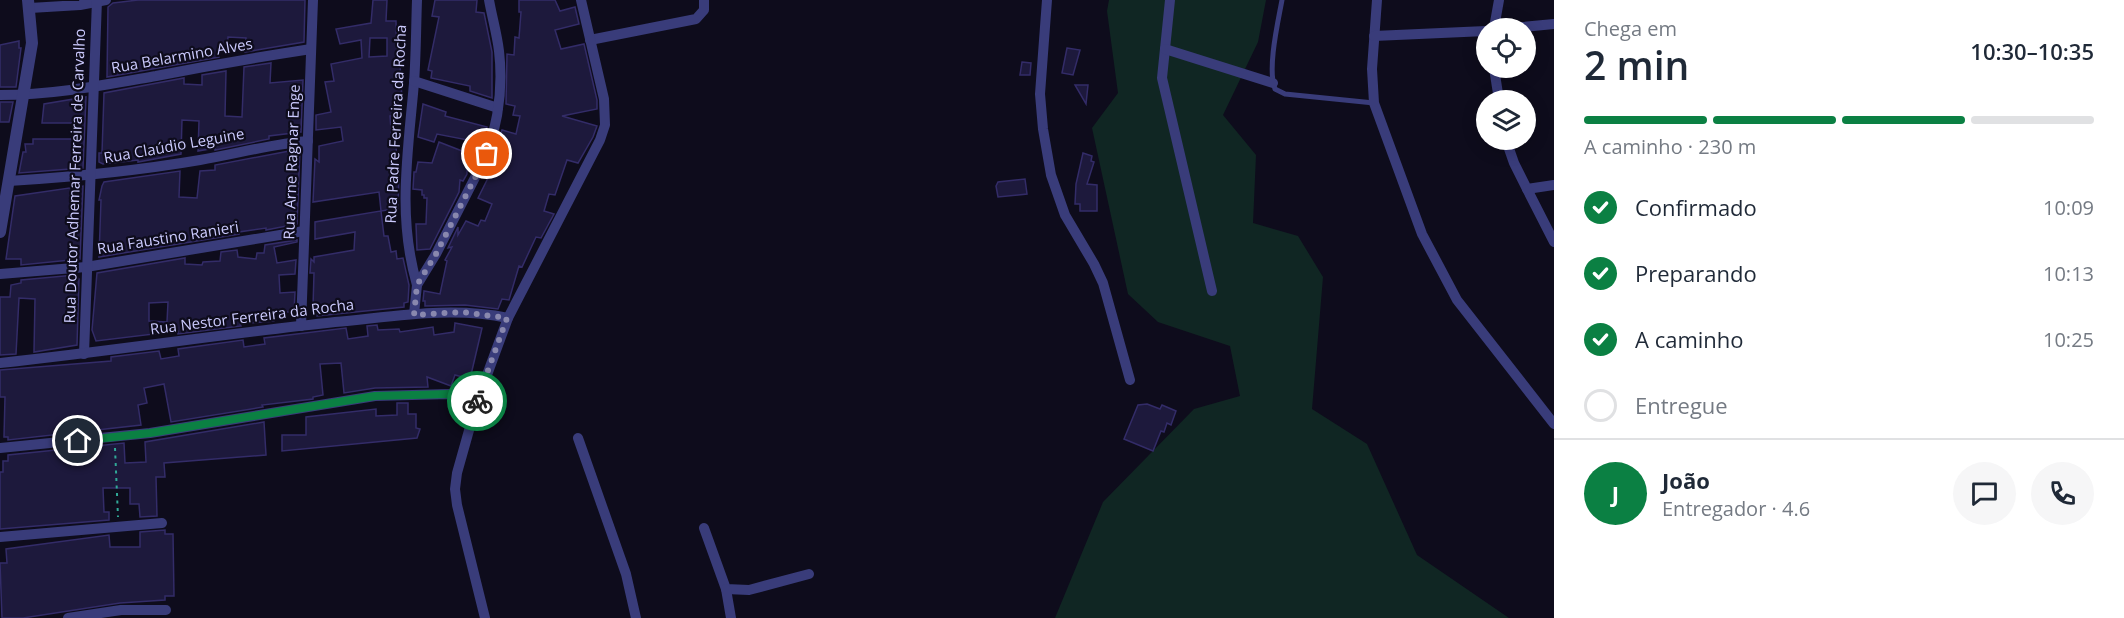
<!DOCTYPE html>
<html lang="pt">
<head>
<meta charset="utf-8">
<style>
  :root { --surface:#fff; --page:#f6f6f7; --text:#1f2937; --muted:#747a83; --line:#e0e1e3; --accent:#0b8043 }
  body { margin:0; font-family:"Open Sans",sans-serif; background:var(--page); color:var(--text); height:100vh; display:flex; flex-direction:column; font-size:22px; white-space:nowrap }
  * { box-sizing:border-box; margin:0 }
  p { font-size:20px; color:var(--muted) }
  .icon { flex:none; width:33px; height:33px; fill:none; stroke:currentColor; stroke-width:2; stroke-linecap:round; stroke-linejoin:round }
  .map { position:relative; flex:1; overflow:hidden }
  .details { display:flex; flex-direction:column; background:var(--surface); width:570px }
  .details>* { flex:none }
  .tools { position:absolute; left:1476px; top:18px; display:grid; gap:12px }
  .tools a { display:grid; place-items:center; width:60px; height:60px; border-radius:50%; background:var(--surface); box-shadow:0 3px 15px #0003; font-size:30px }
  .pin { position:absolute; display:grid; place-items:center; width:51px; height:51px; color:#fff; margin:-26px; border:3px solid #fff; border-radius:50%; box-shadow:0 2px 6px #0007 }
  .courier { position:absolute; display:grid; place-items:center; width:60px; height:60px; margin:-30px; border:4px solid #0b8043; border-radius:50%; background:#fff; color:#222; box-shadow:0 2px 8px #0007 }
  .summary em { font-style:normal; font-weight:600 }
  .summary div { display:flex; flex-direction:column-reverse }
  .summary { display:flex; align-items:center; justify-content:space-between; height:102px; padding:0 30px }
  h1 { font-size:39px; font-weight:600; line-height:45px }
  .bar { display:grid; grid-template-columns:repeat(4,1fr); gap:9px 6px; align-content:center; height:72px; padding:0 30px }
  .bar i { height:8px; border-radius:4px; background:var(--line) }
  .bar .current { background:var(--accent) }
  .bar p { grid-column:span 4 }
  .line { display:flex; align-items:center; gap:15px; padding:0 30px; border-top:2px solid var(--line) }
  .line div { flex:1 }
  .round { display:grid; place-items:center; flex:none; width:63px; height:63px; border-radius:32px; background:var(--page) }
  ol { padding:0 30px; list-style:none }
  li { display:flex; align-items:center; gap:18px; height:66px }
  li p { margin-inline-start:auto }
  li .icon { padding:6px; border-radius:50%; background:var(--accent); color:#fff; stroke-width:4 }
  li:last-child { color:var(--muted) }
  li i { width:33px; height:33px; border:3px solid var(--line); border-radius:50% }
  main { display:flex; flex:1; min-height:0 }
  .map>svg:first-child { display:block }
</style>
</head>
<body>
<main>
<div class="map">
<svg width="1554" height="618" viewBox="0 0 1554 618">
  <rect width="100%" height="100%" fill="#0e0c1c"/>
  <path fill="#102623" d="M1109,0H1266L1258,42L1223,115L1256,155L1253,223L1298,236L1323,277L1312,409L1367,444L1417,555L1509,618H1055L1103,502L1194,409L1240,396L1230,346L1158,322L1128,294L1092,128L1118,93L1107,11Z"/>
  <g fill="#1d193c" stroke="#332c68" stroke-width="1.5" fill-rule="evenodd">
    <path d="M138,0H305L304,42L245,52L246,38L228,37L227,49L219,48V57L107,77L108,7L113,3Z"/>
    <path d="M373,0H387L386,21H396L397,64H400L402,100H398L399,116H390L392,142H396L397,174H399L398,208L381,211L384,236H388L391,252L396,251L397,259L403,258L409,285L408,302L404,303V307L317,316L316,306L313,307L314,273H310L311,259L314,262V257L354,250L355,232L315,239V222L381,211L379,192L313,202L315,159L319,162V146L343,141L341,127L316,130V115L331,112L325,82L334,81L331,64L362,58L361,40L340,44L336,29L371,23ZM370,38H387V56L369,57Z"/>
    <path d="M435,0H477L476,12L484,13L492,52V98L470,91V86L431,78L432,71L428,70L439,17L432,16Z"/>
    <path d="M519,0H555L560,11L575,7L579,24L555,30L561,49L584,44L597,100V109L562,116L597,126L593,137L578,163L567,160L555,195L549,194L544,211L554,214L541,238L536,237L522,267L519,266L509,300L502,299L498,309L465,305L425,306V301H423L424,291L440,294L447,261L445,260L452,247L448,248L458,227V235L466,221L478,226L481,220L485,221L492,204L478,198L495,164L505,169L510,149L497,146L502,130L516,134L520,116L513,115L515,106L506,104L507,54L514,55L515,37L519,38L521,12H519Z"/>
    <path d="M19,41V48H21L16,87H0V45Z"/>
    <path d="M1067,48L1080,50L1073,75L1062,73Z"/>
    <path d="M1022,62L1031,63L1030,75H1020Z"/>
    <path d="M271,63L270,83L303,80L301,132L269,136V139L215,150V148L198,151L199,121L182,120L181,154L138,162V160L103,164L99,162V153H102L104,93L184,78V84L202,85V75L226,71L225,116L242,117L244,67Z"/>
    <path d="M1075,85H1088L1086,104Z"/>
    <path d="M86,97L83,168L19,173L23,152H26L25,144H33V139H74V123H42L44,104Z"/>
    <path d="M0,102H13L9,122H0Z"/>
    <path d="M423,104L446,112L445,116L487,127L483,143L437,134L434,142L418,137Z"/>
    <path d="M439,142L475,156L471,166H467V174L463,181L460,180L459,192L430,249L417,250L416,224H426L427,198H424V195H422V190L413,189L414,172H416L418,162L432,163Z"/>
    <path d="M300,149L297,224L266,230V228L239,232V234L99,257L101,200H99L102,186L104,182L180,171L179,197L197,198L200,171L215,170V165Z"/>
    <path d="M1083,153L1092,156L1091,161L1094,162L1087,184L1097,185V211H1080V204H1075L1076,184Z"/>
    <path d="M1025,179L1027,194L998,197L996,186L998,182Z"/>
    <path d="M83,186L80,259L21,265V259H6L15,196Z"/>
    <path d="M297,240V242L274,247L277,263L296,260L295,274L279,275L280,293L295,292L294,312H275L274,321L240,324L241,326L178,334V331L96,341L92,330L97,273L185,258V264L202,265L203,262L220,261L221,252L237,250L238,257L256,259L257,253H264L265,245ZM168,302L167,322L149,321V303Z"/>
    <path d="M75,275L79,279L77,345L34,352L35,299L19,298L16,354L0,355V297H10L11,285L21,283V280Z"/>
    <path d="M455,323L482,328L470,379L455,375L451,386L427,377L428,387L375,388L344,393L341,363L320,364L323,395L313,397V399L262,405L263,407L171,422L164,384L144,388L147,403L138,405L141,425L8,440V437H4L5,397H0V370L111,361V357L159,351L161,359L179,356L178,349L243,340L244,347L265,344L264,338L346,328L348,339L368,336L367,326L377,325L378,330L399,329L400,332L433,327L434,335L454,332Z"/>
    <path d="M397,403H408V414H416V428L420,429L417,438L282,451V435H306V417L376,409V416L397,415Z"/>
    <path d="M1147,404L1160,409L1162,405L1176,411L1171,425L1167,423L1164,432L1161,431L1153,451L1124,439L1138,405Z"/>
    <path d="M264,422L266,455L164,463L165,477H156L157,516L140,517L139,504H130V488H103L104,512H109V520L0,529V472H3V461H8V455L124,443L125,463L146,462L145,442Z"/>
    <path d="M165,530V534H173L174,596H165V600L120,603L23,618H2L0,563H7L6,549L109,535L110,547H140V532Z"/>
  </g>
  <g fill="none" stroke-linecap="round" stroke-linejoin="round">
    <path stroke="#31a997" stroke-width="2" stroke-dasharray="3 4.5" stroke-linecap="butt" d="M115,448L118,517"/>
    <path stroke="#393c7a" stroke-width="5" d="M1282,0C1278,22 1267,69 1275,89L1285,94L1374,103"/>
    <g stroke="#393c7a" stroke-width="10">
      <path d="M417,0C416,28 416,56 414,83C408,153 397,216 417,285"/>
      <path d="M1047,0L1040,94L1043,129L1051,175L1065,215L1094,264L1103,283L1130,380"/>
      <path d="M1170,0L1162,78L1212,291"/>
      <path d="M1377,0L1372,69L1374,103L1422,234L1457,300L1554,424"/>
      <path d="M30,8L80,5L106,0"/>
      <path d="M1494,28L1499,0"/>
      <path d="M1512,28L1554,24"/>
      <path d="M1374,36L1486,31"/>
      <path d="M590,40L696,19L704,10V0"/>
      <path d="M1165,49L1273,83"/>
      <path d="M1494,68L1499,100"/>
      <path d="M414,81L498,108"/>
      <path d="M0,95C53,95 104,85 156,76C207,66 259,57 311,49"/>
      <path d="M1506,140L1514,163L1527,189L1554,185"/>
      <path d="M9,181C73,177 136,171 200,160C236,154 271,144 308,141"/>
      <path d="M1527,189L1554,242"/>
      <path d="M0,274L86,267L304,231"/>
      <path d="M414,314L417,285L436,254L487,154C498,122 503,85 499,51C497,34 492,17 489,0"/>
      <path d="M301,326L313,0"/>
      <path d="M84,354L97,0"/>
      <path d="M0,363C112,351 223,334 335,322C392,317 451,306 508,318"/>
      <path d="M578,438L626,574L636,618"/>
      <path d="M0,448L150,433L375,396L449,394L477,402"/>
      <path d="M704,528L726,589L749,590L809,574"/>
      <path d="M0,537L162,523"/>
      <path d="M726,589L731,618"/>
      <path d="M68,618L121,610H166"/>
      <path d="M485,618L457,505L455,489L457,473L477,402L508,318L600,140L605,125L604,99L581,0"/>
    </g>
    <path stroke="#393c7a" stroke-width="12" d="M0,232L32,43L28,0"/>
  </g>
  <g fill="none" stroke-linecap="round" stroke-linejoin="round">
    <path stroke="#8988ae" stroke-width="6" stroke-dasharray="0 10.8" d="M477,401L507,318L462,312L414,315L417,285L436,254L487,154"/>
    <path stroke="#0b8043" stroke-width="8" d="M78,441L150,433L375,396L449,394L477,401"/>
  </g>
  <g text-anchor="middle" stroke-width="4.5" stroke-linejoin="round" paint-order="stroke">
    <g font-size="15" fill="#cbcafd" stroke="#0e0c1c">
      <text transform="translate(182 56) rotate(-10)" y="5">Rua Belarmino Alves</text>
      <text transform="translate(396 124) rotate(-87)" y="5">Rua Padre Ferreira da Rocha</text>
      <text transform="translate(174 146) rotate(-10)" y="5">Rua Claúdio Leguine</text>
      <text transform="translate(292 162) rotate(-88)" y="5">Rua Arne Ragnar Enge</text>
      <text transform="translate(75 176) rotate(-88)" y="5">Rua Doutor Adhemar Ferreira de Carvalho</text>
      <text transform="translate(168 238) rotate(-9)" y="5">Rua Faustino Ranieri</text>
      <text transform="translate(252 317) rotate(-7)" y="5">Rua Nestor Ferreira da Rocha</text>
    </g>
  </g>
</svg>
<div class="tools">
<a><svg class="icon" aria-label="locate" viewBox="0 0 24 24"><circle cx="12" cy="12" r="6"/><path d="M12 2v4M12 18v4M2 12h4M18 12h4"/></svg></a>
<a><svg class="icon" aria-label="layers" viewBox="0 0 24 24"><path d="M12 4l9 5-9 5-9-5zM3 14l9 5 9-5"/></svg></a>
</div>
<div class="pin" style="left:487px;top:154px;background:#ea580c"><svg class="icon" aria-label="bag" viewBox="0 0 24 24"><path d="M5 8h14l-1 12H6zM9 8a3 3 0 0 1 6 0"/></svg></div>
<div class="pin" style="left:78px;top:441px;background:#1f2937"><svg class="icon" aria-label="home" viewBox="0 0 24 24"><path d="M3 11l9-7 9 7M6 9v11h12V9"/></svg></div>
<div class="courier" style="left:477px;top:401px"><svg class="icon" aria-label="bike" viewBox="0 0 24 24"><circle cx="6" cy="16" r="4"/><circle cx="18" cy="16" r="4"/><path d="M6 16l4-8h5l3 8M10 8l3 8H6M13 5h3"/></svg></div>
</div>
<section class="details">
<div class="summary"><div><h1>2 min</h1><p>Chega em</p></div><em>10:30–10:35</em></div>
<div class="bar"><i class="current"></i><i class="current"></i><i class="current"></i><i></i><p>A caminho · 230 m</p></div>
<ol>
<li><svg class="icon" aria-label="check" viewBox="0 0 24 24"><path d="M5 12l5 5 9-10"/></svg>Confirmado<p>10:09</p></li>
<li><svg class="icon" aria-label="check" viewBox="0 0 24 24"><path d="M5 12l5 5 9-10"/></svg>Preparando<p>10:13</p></li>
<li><svg class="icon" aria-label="check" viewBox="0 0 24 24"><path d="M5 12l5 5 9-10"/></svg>A caminho<p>10:25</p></li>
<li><i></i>Entregue</li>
</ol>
<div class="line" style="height:108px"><b class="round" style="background:var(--accent);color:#fff">J</b><div><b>João</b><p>Entregador · 4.6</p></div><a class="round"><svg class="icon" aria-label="chat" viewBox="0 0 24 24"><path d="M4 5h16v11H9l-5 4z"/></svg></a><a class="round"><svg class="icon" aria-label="phone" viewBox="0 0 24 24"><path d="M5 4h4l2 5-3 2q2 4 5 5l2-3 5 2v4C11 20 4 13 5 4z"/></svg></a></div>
</section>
</main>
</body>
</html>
